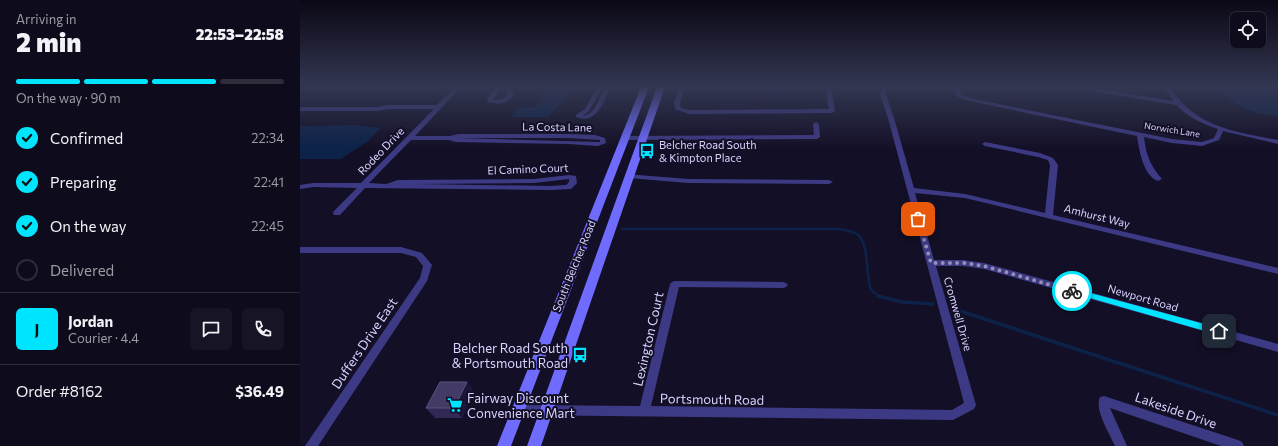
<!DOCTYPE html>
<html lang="en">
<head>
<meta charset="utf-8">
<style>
  :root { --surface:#0e0b1c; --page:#171425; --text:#f1f3f6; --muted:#9b9ba3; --line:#2e2b3b; --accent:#00e5ff }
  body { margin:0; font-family:Commissioner,sans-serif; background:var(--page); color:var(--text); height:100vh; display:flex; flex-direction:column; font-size:15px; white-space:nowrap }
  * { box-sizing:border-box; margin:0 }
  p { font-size:13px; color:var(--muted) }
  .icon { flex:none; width:22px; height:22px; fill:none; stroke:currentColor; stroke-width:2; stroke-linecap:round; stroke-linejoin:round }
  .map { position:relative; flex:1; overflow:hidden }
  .details { display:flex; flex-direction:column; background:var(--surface); width:300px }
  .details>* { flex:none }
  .fabs { position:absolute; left:930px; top:12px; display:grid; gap:8px }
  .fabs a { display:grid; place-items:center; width:36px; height:36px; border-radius:6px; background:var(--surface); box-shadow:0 1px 3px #0004,0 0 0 1px var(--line); font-size:20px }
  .pin { position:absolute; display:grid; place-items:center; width:34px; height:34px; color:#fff; margin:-17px; border-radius:8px; box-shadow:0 2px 6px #0006 }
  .courier { position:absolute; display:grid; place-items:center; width:40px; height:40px; margin:-20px; border:3px solid #00e5ff; border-radius:50%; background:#fff; color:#222; box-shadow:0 1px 5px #0007 }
  .summary em { font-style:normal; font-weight:800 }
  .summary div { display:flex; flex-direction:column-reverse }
  .summary { display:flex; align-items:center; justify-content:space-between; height:68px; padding:0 16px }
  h1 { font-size:26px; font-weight:800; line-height:30px }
  .bar { display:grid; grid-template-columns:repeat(4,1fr); gap:6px 4px; align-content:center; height:48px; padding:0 16px }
  .bar i { height:5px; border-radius:3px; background:var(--line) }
  .bar .on { background:var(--accent) }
  .bar p { grid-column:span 4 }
  .line { display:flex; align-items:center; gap:10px; padding:0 16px; border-top:1px solid var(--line) }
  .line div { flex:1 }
  .round { display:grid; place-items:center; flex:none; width:42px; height:42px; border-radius:6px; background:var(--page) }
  ol { padding:0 16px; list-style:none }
  li { display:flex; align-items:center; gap:12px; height:44px }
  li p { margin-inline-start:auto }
  li .icon { padding:4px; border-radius:50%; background:var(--accent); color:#111; stroke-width:4 }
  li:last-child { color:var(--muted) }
  li i { width:22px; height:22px; border:2px solid var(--line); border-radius:50% }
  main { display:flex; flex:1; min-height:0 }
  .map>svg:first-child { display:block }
</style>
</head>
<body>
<main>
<section class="details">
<div class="summary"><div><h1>2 min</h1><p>Arriving in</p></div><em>22:53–22:58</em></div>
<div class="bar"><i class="on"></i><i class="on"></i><i class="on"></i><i></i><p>On the way · 90 m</p></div>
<ol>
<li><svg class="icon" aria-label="check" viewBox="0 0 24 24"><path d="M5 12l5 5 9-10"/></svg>Confirmed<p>22:34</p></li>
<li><svg class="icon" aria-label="check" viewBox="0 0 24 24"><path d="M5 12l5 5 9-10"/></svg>Preparing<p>22:41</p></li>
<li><svg class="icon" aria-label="check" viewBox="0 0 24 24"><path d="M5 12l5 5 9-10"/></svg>On the way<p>22:45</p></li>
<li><i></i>Delivered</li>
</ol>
<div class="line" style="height:72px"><b class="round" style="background:var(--accent);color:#111">J</b><div><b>Jordan</b><p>Courier · 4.4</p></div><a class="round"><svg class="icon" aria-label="chat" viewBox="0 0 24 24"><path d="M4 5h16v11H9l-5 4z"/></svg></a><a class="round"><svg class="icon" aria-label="phone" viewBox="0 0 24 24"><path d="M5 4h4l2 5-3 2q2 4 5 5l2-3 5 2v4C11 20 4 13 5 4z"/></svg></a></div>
<div class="line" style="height:52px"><div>Order #8162</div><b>$36.49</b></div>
</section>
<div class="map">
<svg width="978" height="446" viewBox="0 0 978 446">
  <rect width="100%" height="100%" fill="#130f26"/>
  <g fill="#0c2248">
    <path d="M248,87H272L265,99L248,117H211L217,108L236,107Z"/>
    <path d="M446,87H495L494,90C479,94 459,96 446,87Z"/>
    <path d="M918,87H978V116C953,114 934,107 918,87Z"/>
    <path d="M56,125L81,128L68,141L41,159H0V126Z"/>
  </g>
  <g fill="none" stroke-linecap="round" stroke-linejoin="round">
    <path stroke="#0c2248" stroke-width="2.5" d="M322,229H539C545,230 553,231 558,235C569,244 566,273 570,287L573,292L581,297"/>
    <g stroke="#0c2248" stroke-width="3.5">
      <path d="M578,296L602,302L633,304"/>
      <path d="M657,310L978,415"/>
    </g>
    <g fill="#3d3a85" fill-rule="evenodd">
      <path d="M155,87H161L115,136H150L158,134H268L295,135L305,138L306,143L298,146L269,144L156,142L149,140H111L69,183L86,184L98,180L234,179L269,175L276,176L277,183L271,189L251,190L65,188L40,215H34L33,213L34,211L57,188L13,187L0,189V185L13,183H61L134,109H87L77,111H0V107H77L87,105H137ZM158,138H268L300,140V142ZM269,179V182L266,185L251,186L116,184L234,183Z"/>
      <path d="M197,87H203L193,100C199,100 204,99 208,94L206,87H212L214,94C208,104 199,105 188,102L187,98Z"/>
      <path d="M297,87H303L289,111L283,116C295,115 300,96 305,87H311C303,102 297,125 276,117V115L285,109Z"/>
      <path d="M379,87H385L380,103L381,108L389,110L529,109L525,87H531L535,111L532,113L389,114L375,109L374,103Z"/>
      <path d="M583,87H589L587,89L586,95L594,118L614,188L665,194L745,213L750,165L748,160L738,157L685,146L682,144L685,142L740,153L753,158L758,165L753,215L978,268V274L665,198L615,193L634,260H663L684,263L978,344V352L684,269L663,266H636L676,405L674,409L653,420L217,415L213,414L211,410L213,406L217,405L340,406L370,284L372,282L375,281L483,282L486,283L488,285L486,287L483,288L379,287L351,406L652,410L664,403L588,118L580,95Z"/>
      <path d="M651,87H657L662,95L673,99L872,139L902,142L914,138L918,129C902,124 888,117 876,105L779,89L776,87H787L873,101L864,87H870C895,127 935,132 978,140V144L923,131L919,140L902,146L872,143L844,137C846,155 850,165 862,179L858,181C843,176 839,149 837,136L670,101L658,97Z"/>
      <path d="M516,122L519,124L520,137L517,139L325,140L322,138L325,136L514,135L513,124Z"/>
      <path d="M326,174L388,179L529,180L533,182L529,184L388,183L329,178L325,176Z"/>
      <path d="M0,247H101L122,253L132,265L127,281L18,446H5L120,278L123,266L116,257L101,253H0Z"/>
      <path d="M804,396L938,440L942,442L944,446H921L810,408L827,446H815C810,434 794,410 800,397Z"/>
    </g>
    <g fill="#6f6bff" fill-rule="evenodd">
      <path d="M341,87H349L211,446H197Z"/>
      <path d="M357,87H365L241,446H227Z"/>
    </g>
  </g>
  <path fill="#312854" d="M167,382L174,392L162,418H135L126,408Z"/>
  <path fill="#1d163a" d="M167,382L174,392L162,418L154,408Z"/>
  <path fill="#433a66" stroke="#5a527e" d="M140,382H167L154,408H126Z"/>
  <linearGradient id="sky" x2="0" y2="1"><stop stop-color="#0a0815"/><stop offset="0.58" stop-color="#333752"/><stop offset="1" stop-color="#333752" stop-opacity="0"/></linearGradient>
  <rect width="978" height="149" fill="url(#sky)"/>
  <path fill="#00e5ff" d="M772,288L919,328L923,331L919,335L769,292V289Z"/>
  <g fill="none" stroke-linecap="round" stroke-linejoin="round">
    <path stroke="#948fb3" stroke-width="4" stroke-dasharray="0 7.2" d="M618,219L631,263H664L684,266L772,291"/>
  </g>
  <defs>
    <symbol id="bus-bare" viewBox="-9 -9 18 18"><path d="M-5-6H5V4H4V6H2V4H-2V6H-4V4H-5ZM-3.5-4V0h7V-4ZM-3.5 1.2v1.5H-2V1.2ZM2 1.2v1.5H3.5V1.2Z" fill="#00e5ff" stroke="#130f26" stroke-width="2.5" paint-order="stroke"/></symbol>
    <symbol id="supermarket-bare" viewBox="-9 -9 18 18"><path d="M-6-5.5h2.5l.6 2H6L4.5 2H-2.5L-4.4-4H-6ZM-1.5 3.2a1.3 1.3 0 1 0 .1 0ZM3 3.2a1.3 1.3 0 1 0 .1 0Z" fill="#00e5ff" stroke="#130f26" stroke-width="2.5" paint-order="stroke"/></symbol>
  </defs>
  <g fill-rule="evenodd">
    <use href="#bus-bare" x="336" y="140" width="22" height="22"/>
    <use href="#bus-bare" x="269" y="344" width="22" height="22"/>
    <use href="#supermarket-bare" x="144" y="394" width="22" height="22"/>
  </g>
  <g text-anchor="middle" stroke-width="4" stroke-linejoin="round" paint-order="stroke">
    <g font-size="9" fill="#d9d4ff" stroke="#130f26">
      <text transform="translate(872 130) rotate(9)" y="3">Norwich Lane</text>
    </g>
    <g font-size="11" fill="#d9d4ff" stroke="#130f26">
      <text transform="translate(257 127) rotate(1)" y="4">La Costa Lane</text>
      <text transform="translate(81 151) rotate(-46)" y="4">Rodeo Drive</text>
      <text transform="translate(228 169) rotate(-2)" y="4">El Camino Court</text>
      <text transform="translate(797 216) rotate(14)" y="4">Amhurst Way</text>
      <text transform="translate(274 266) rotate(-68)" y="4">South Belcher Road</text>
      <text transform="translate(843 298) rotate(16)" y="4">Newport Road</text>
      <text transform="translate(658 314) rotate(74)" y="4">Cromwell Drive</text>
    </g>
    <g font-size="11" fill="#d9d4ff" stroke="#130f26" text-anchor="start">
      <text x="359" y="149">Belcher Road South<tspan x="359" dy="13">&amp; Kimpton Place</tspan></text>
    </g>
    <g font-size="13" fill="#d9d4ff" stroke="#130f26">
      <text transform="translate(348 339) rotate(-77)" y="5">Lexington Court</text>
      <text transform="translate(64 343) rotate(-56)" y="5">Duffers Drive East</text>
      <text transform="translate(412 399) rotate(1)" y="5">Portsmouth Road</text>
      <text transform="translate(876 410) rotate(19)" y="5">Lakeside Drive</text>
    </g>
    <g font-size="13" fill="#d9d4ff" stroke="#130f26" text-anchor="end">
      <text x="268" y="353">Belcher Road South<tspan x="268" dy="15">&amp; Portsmouth Road</tspan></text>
      <text x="167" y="403" text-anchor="start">Fairway Discount<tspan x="167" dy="15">Convenience Mart</tspan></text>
    </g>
  </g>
</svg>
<div class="fabs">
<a><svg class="icon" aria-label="locate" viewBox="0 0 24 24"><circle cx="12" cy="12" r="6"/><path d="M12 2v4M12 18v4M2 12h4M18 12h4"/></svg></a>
</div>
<div class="pin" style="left:618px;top:219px;background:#ea580c"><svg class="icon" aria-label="bag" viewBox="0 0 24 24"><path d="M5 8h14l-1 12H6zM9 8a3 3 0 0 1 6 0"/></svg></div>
<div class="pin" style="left:919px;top:331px;background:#1f2937"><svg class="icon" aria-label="home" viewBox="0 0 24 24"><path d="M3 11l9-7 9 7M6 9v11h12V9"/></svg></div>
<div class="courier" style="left:772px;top:291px"><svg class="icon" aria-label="bike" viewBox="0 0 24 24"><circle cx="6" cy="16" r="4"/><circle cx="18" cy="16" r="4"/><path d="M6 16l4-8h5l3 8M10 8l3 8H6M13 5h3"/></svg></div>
</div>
</main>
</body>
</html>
